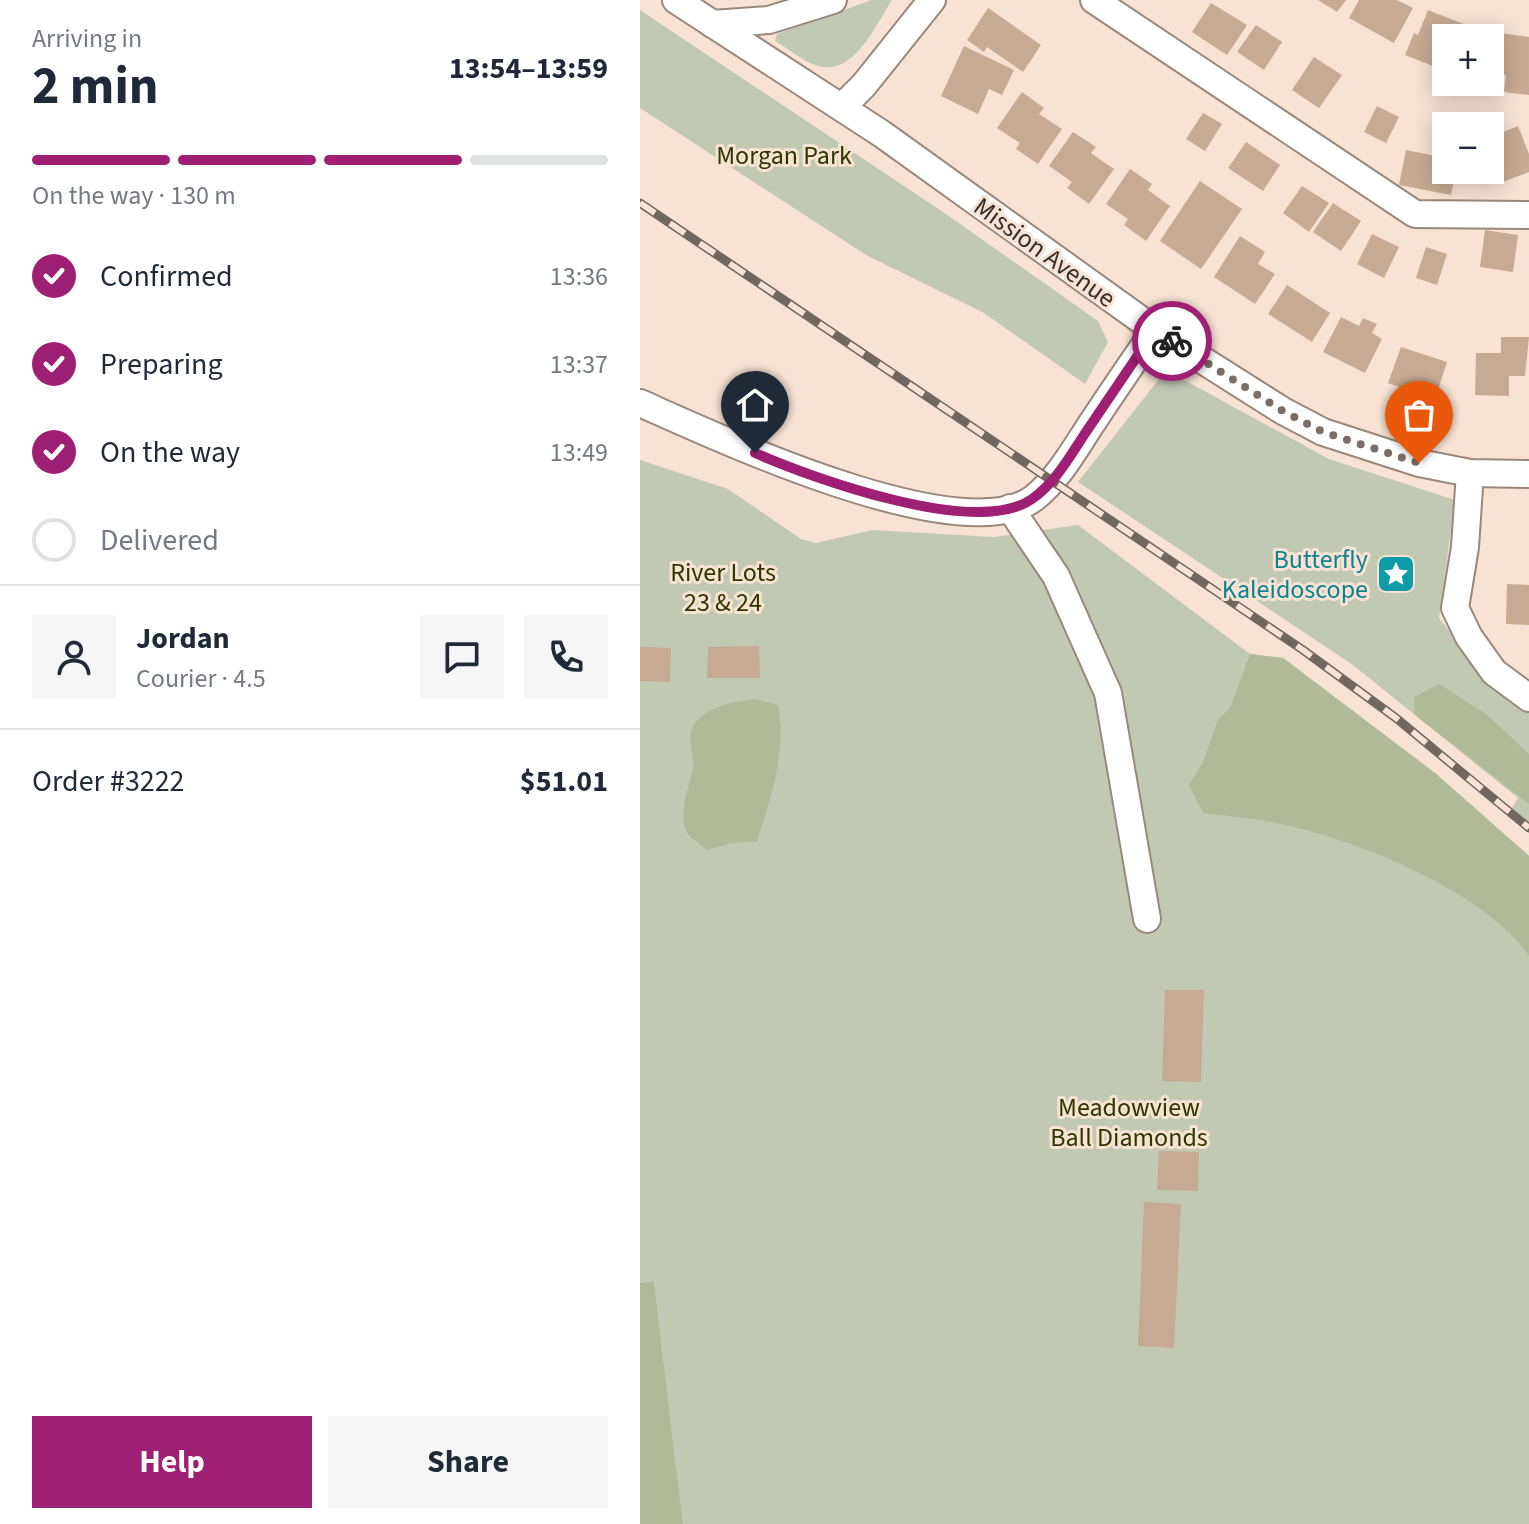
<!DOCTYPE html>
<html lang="en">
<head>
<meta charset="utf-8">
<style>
  :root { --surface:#fff; --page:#f6f6f7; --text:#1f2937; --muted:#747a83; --line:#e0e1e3; --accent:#9e1f73 }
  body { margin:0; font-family:"Source Sans 3",sans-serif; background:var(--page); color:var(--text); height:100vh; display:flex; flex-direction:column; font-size:30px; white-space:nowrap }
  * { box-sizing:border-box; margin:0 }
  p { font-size:26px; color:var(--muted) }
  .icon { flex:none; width:44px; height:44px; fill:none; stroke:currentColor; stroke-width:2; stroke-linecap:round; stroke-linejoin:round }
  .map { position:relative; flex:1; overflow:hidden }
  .details { display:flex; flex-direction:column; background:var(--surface); width:640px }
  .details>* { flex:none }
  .controls { position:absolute; left:792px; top:24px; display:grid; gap:16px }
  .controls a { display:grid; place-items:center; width:72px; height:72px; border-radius:0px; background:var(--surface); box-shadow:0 4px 20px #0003; font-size:40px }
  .pin { position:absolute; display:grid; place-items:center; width:68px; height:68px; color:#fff; margin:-82px -34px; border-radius:50% 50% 50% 0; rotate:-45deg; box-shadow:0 0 8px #0007 }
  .pin .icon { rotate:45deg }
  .courier { position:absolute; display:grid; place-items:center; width:80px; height:80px; margin:-40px; border:6px solid #9e1f73; border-radius:50%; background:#fff; color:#222; box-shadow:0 2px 10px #0007 }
  .overview em { font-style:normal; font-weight:700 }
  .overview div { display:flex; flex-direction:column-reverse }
  .overview { display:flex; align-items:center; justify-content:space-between; height:136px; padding:0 32px }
  h1 { font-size:52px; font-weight:700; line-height:60px }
  .bar { display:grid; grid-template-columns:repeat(4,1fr); gap:12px 8px; align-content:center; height:96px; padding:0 32px }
  .bar i { height:10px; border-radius:6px; background:var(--line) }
  .bar .selected { background:var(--accent) }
  .bar p { grid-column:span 4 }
  .line { display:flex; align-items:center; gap:20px; padding:0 32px; border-top:2px solid var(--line) }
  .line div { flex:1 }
  .round { display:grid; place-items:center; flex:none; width:84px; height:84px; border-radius:0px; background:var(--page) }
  ol { padding:0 32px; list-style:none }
  li { display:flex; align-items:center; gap:24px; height:88px }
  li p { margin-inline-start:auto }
  li .icon { padding:8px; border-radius:50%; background:var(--accent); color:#fff; stroke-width:4 }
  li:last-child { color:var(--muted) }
  li i { width:44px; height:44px; border:4px solid var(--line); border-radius:50% }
  .primary-button { display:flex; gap:16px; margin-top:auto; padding:16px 32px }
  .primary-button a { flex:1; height:92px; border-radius:0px; background:var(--accent); color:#fff; font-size:32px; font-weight:700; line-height:92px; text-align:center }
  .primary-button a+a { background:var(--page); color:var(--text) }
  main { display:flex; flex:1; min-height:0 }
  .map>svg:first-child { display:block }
</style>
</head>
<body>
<main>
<section class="details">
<div class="overview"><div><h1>2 min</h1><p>Arriving in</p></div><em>13:54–13:59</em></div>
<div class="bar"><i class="selected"></i><i class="selected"></i><i class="selected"></i><i></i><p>On the way · 130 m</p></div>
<ol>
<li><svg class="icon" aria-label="check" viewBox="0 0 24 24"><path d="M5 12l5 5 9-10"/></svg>Confirmed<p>13:36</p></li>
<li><svg class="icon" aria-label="check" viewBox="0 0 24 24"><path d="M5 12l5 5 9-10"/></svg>Preparing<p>13:37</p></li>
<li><svg class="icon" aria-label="check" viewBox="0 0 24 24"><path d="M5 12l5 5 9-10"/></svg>On the way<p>13:49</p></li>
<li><i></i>Delivered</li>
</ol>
<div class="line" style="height:144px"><a class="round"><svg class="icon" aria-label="person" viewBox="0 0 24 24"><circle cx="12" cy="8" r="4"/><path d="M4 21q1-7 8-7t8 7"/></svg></a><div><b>Jordan</b><p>Courier · 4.5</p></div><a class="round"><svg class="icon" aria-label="chat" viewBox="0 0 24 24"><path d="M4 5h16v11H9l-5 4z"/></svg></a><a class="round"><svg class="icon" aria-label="phone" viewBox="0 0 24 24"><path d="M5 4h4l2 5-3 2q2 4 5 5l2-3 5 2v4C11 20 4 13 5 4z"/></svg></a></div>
<div class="line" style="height:104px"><div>Order #3222</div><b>$51.01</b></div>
<div class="primary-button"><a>Help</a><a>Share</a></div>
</section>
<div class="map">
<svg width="889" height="1524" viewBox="0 0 889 1524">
  <rect width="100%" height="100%" fill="#f7e2d3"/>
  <g fill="#c2c9b3">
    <path d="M232,0H252C236,24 215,76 178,66C163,62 148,48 135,41L137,34Z"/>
    <path d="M0,10L303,212L458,321L468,342L445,384L344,313L226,255L0,108Z"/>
    <path d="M526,370L689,459L815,500L799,618L851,682L889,706V830L871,810L878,798L713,665L438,482Z"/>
    <path d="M0,460L88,489L161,539L176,543L232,530L354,537L438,525L610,654L643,658L795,773L889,856V1524H43L14,1281L0,1283Z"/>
  </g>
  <g fill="#b0ba99">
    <path d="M610,654L643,658L795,773L889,856V956C844,890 712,838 636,823C612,818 587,816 563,813L549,785L563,762L578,720L590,708Z"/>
    <path d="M799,684L846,714L889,754V804L775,715L774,697Z"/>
    <path d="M115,699L138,705C147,751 131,798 117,841L92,843L67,850C62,845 52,840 48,834C36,815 50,787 53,767C55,752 45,739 54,725C65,707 95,701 115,699Z"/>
    <path d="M14,1281L43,1524H0V1283Z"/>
  </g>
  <g fill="#c7aa93">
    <path d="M678,0H706L697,12Z"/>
    <path d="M719,0H757L773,8L754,43L709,18Z"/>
    <path d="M571,3L607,25L587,55L552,32Z"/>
    <path d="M348,8L401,45L383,72L347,47L344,52L327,40Z"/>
    <path d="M788,10L826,25L824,31L840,38H806V80L800,77L803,70L765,55L774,33L778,35Z"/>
    <path d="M616,25L642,42L624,70L597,52Z"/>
    <path d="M859,33L889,37V95L864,92L866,75L853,74Z"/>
    <path d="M324,46L374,70L362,95L349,89L338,114L301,96Z"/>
    <path d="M674,57L702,75L679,108L652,90Z"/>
    <path d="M382,92L404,108L399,114L422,129L398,164L376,149L380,143L357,128Z"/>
    <path d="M737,106L759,117L746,143L724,132Z"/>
    <path d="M563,113L582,124L565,151L546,139Z"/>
    <path d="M878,126L889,154V172L860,183L850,159V137Z"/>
    <path d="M433,132L456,147L451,153L474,169L449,204L427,188L432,182L409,166Z"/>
    <path d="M606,142L640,165L623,191L588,168Z"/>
    <path d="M766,150L806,158V170H816L811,195L759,185Z"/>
    <path d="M490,169L512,184L508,190L530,206L506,241L484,225L488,219L466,204Z"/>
    <path d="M560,181L602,209L561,269L520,241Z"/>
    <path d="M662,186L689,203L669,232L643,213Z"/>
    <path d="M693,203L721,221L701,251L673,232Z"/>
    <path d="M845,230L878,235L873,272L840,267Z"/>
    <path d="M732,234L759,247L744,278L717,264Z"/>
    <path d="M600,236L625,252L618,264L635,274L615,304L574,277Z"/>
    <path d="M786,247L807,254L797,285L776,278Z"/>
    <path d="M647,285L690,313L672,342L628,314Z"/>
    <path d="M701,317L719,326L723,318L737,324L732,333L742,339L725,373L683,352Z"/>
    <path d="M861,337H889L885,376H869V396L835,395L836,353H861Z"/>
    <path d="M761,347L807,362L795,399L748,383Z"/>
    <path d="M867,584L889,585V625L866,624Z"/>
    <path d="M119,646L120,678H67L68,647Z"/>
    <path d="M0,647L31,648L30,682L0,681Z"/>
    <path d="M525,990H564L561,1082L522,1081Z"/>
    <path d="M519,1151L559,1152L558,1191L517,1190Z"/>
    <path d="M504,1202L541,1204L534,1348L498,1346Z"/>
  </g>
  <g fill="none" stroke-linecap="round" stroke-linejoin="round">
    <defs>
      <g id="minor">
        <path d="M36,0L242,134L515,330L643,411L683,432L779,463L830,473L889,474"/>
        <path d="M454,0L775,214L889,215"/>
        <path d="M72,24L129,20L193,0"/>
        <path d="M202,107L224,85L292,0"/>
        <path d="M0,403C75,436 323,553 394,498C418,479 433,452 450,426C471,394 493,362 515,330"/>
        <path d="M830,473L825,547L815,608L829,637L854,672L889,698"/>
        <path d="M370,508L416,576L468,693L507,919"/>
      </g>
    </defs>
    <use href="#minor" stroke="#9a887a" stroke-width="30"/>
    <use href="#minor" stroke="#fff" stroke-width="26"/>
    <defs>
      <path id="rail" d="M0,203L663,650L756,718L889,828"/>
    </defs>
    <use href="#rail" stroke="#72675e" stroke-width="9"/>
    <use href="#rail" stroke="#f7e2d3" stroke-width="6" stroke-dasharray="18" stroke-linecap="butt"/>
  </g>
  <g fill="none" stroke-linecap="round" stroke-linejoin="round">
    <path stroke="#7a6e65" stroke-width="8" stroke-dasharray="0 14.4" d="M532,341L643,411L683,432L779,463"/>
    <path stroke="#9e1f73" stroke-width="10" d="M115,453C172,478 337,538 392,499C416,482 430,456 446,432C469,398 492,364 515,330L532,341"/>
  </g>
  <defs>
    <symbol id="sight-square" viewBox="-11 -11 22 22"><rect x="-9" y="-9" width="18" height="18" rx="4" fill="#0f9aa8" stroke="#f7e2d3"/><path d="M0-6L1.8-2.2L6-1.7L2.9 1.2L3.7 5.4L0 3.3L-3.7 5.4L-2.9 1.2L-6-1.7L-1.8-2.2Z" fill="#fff"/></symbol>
  </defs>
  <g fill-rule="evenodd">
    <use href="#sight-square" x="734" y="552" width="44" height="44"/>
  </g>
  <g text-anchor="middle" stroke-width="6" stroke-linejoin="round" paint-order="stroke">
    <g font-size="26" fill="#2d3801" stroke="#f7e2d3">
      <text x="144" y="164">Morgan Park</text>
      <text x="83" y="581">River Lots<tspan x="83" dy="30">23 &amp; 24</tspan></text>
      <text x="489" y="1116">Meadowview<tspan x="489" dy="30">Ball Diamonds</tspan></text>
    </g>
    <g font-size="26" fill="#37302a" stroke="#f7e2d3">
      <text transform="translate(405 252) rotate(36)" y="9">Mission Avenue</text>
    </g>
    <g font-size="26" fill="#0d838f" stroke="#f7e2d3" text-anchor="end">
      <text x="728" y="568">Butterfly<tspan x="728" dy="30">Kaleidoscope</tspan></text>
    </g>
  </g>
</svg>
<div class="controls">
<a>+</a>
<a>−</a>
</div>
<div class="pin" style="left:779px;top:463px;background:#ea580c"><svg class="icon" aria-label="bag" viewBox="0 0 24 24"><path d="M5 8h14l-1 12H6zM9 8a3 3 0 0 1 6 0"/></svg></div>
<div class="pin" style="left:115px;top:453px;background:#1f2937"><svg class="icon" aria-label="home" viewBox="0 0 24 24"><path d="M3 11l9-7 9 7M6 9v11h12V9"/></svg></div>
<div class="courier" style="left:532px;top:341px"><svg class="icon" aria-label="bike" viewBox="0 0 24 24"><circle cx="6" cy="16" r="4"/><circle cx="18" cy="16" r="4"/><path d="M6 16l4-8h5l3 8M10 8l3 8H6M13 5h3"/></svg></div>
</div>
</main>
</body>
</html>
